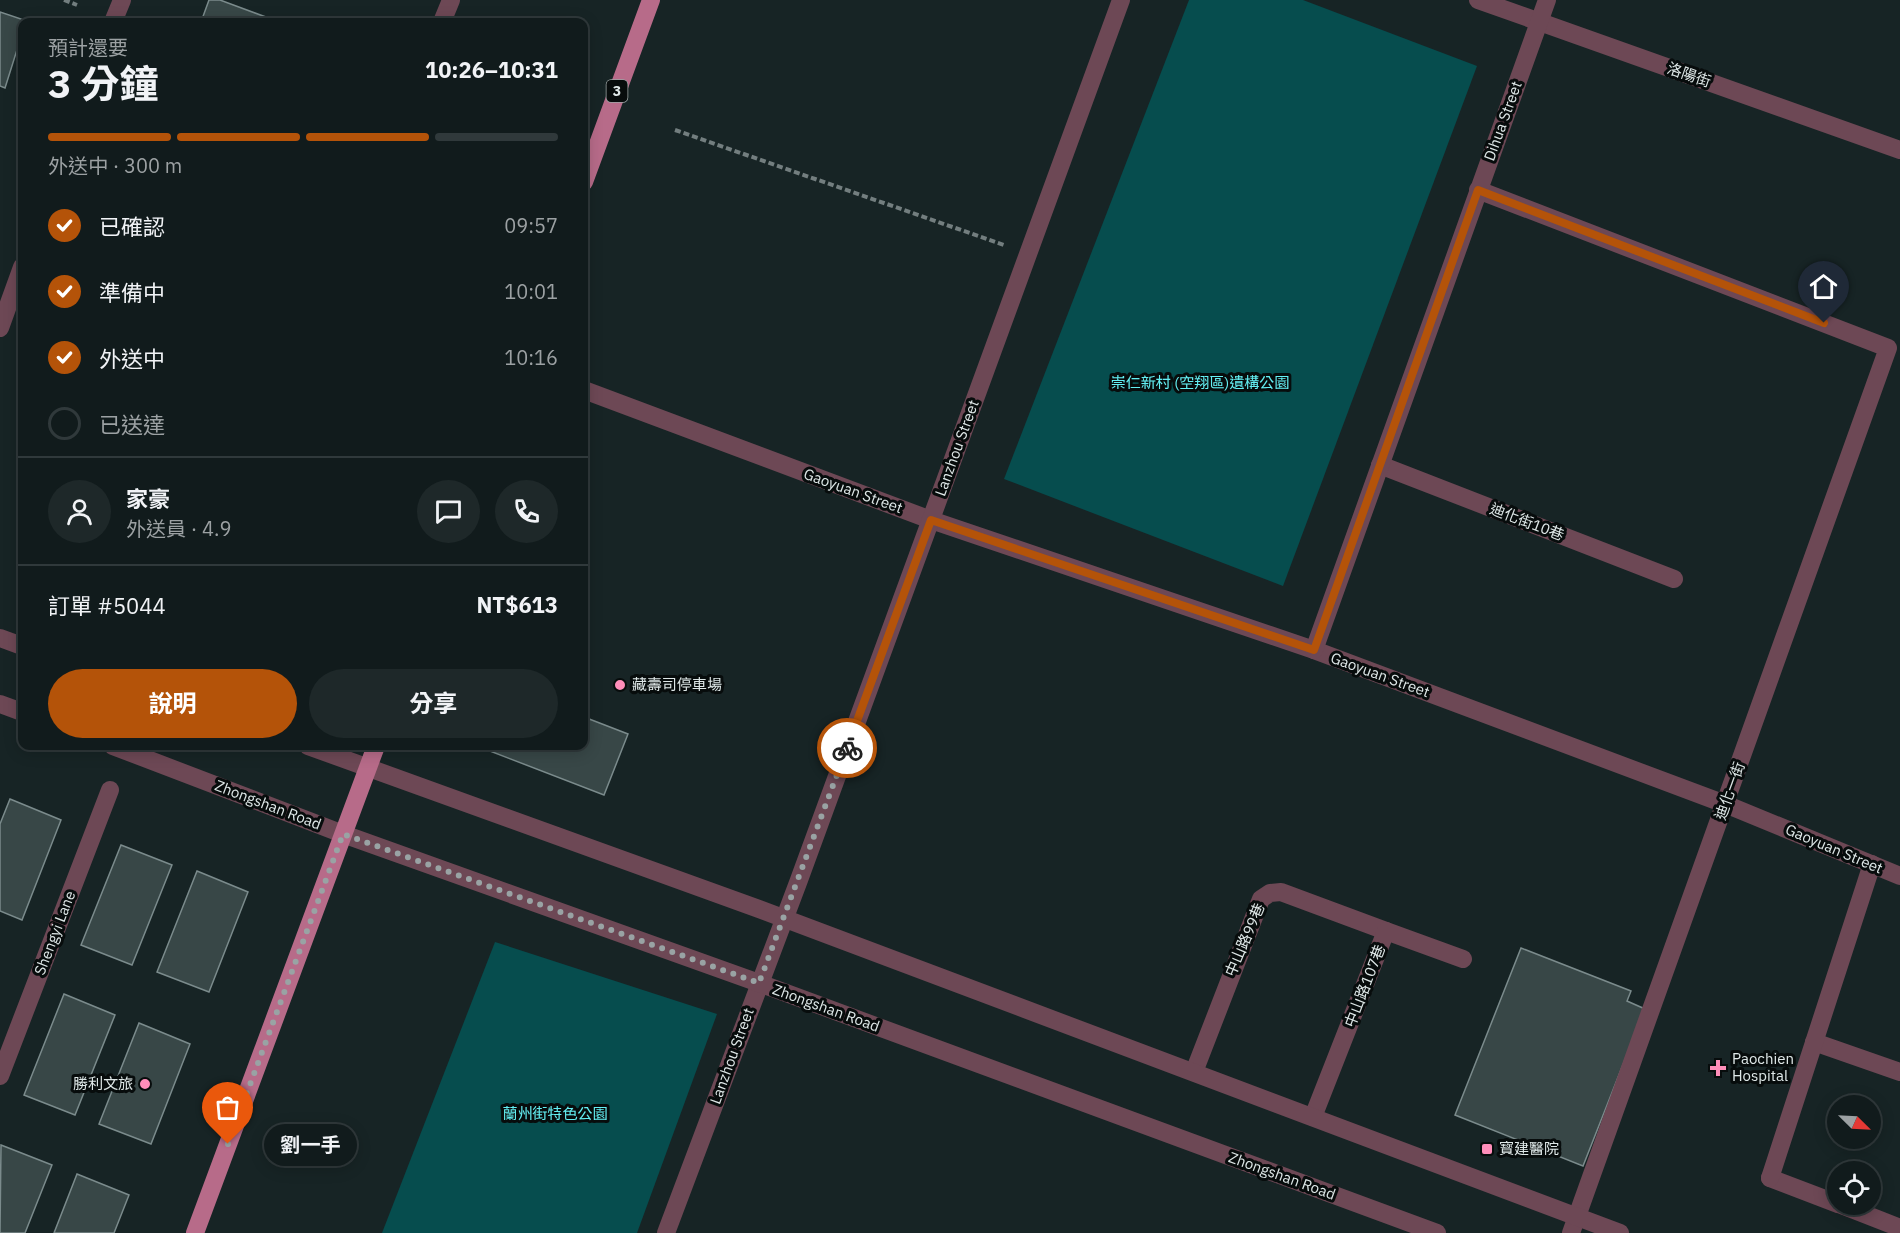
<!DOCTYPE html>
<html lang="zh-TW">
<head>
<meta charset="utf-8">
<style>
  :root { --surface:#111b1c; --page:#1e2829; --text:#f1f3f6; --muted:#9ca1a3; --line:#30393b; --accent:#b45309 }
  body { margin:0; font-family:"IBM Plex Sans","Noto Sans TC",sans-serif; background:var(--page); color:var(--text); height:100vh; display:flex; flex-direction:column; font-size:22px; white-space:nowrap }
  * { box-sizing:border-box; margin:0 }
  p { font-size:20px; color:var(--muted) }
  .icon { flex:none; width:33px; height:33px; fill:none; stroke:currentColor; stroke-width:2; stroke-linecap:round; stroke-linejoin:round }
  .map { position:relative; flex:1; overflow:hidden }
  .panel { position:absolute; left:18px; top:18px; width:570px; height:732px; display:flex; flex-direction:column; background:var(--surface); border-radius:12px; box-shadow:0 3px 15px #0003,0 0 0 2px var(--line) }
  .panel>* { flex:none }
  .needle { width:39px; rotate:114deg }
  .fabs { position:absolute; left:1827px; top:1095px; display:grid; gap:12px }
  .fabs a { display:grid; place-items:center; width:54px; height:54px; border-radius:50%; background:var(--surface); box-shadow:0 3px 15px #0003,0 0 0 2px var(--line); font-size:30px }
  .pin { position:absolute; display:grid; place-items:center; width:51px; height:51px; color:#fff; margin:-62px -26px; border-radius:50% 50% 50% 0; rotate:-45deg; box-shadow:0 0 6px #0007 }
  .pin .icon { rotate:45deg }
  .courier { position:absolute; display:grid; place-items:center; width:60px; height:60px; margin:-30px; border:4px solid #b45309; border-radius:50%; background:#fff; color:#222; box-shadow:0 2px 8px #0007 }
  .bubble { position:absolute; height:42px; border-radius:21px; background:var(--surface); box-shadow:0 3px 15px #0003,0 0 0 2px var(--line); font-size:20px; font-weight:700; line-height:42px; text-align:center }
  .headline em { font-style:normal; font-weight:700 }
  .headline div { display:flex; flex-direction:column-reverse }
  .headline { display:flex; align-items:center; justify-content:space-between; height:102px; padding:0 30px }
  h1 { font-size:39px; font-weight:700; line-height:45px }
  .bar { display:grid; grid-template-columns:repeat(4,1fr); gap:9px 6px; align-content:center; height:72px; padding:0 30px }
  .bar i { height:8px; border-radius:4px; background:var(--line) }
  .bar .active { background:var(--accent) }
  .bar p { grid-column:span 4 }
  .line { display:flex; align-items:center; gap:15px; padding:0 30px; border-top:2px solid var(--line) }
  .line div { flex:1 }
  .round { display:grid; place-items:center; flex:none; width:63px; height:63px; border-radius:32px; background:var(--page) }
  ol { padding:0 30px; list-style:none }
  li { display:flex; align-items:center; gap:18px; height:66px }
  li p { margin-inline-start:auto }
  li .icon { padding:6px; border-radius:50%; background:var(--accent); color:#fff; stroke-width:4 }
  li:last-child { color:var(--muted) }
  li i { width:33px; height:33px; border:3px solid var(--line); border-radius:50% }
  .cta { display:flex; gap:12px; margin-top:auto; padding:12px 30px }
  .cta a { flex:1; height:69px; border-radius:36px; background:var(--accent); color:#fff; font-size:24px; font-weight:700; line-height:69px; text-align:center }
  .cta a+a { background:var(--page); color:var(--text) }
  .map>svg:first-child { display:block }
</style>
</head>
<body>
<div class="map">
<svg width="1900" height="1233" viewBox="0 0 1900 1233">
  <rect width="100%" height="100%" fill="#172425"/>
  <g fill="#064d4e">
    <path d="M1189,0H1303L1477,66L1283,586L1004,479Z"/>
    <path d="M495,942L717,1014L637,1233H382Z"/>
  </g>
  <g fill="#384747" stroke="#7b8b8c" stroke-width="1.5">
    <path d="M209,0H220L274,20L273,22H201Z"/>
    <path d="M0,12L27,21L22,22V34L5,88L0,86Z"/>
    <path d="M584,717L628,734L604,795L477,746H584Z"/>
    <path d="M10,799L61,820L22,920L0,911V824Z"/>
    <path d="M121,845L172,865L132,965L81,945Z"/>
    <path d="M197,871L248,892L209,992L157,972Z"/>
    <path d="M1521,948L1631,991L1627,1001L1645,1009L1583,1166L1455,1115Z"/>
    <path d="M64,994L115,1015L75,1115L24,1095Z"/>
    <path d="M139,1023L190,1044L151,1144L99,1124Z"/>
    <path d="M1,1145L52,1165L25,1233H0Z"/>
    <path d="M77,1174L129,1195L114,1233H54Z"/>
  </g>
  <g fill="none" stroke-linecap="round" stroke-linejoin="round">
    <g stroke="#737e7f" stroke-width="4" stroke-dasharray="6 3" stroke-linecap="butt">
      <path d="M64,0L77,5"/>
      <path d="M675,130L1004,245"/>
    </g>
    <g stroke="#6d4855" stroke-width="18">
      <path d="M1380,465L1674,579"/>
      <path d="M1814,1042L1900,1072"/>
      <path d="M1194,1072L1261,899L1270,893L1281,892L1386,931"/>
      <path d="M1313,1117L1386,931L1463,959"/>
      <path d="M1770,1178L1838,1204"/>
      <path d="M1839,1204L1900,1228"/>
    </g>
    <g stroke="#6d4855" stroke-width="18">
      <path d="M442,22L451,0"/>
      <path d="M0,1076L110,790"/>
    </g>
    <g stroke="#6d4855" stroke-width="18">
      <path d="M1478,0L1900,150"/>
      <path d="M113,22L122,0"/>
      <path d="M1478,190L1888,348L1571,1233"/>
      <path d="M0,328L22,267"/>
      <path d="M584,390L931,520L1314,650L1725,804L1900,876"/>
      <path d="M1314,650L1547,0"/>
      <path d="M1770,1178L1872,864"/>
      <path d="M666,1233L799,880L1121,0"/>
    </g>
    <g stroke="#6d4855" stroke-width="18">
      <path d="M0,638L22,646"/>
      <path d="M0,704L22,712"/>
      <path d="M113,746L343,834L759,983L1437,1233"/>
      <path d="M308,746L759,909L1620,1233"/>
    </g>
    <g stroke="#b76b89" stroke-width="18">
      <path d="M584,182L651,0"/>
      <path d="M195,1233L376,746"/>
    </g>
  </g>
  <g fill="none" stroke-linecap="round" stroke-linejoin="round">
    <path stroke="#99a3a4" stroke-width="6" stroke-dasharray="0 10.8" d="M228,1144L343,834L759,983L847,748"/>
    <path stroke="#b45309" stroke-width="8" d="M847,748L931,520L1314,650L1478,190L1824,323"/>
  </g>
  <g fill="#ff8eba" stroke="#070c0c" stroke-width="2">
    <circle cx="620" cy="685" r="6"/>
    <path d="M1715 1059h6v6h6v6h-6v6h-6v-6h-6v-6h6z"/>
    <circle cx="145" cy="1084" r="6"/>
    <rect x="1481" y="1143" width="12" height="12" rx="3"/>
  </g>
  <g text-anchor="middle" stroke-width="6" stroke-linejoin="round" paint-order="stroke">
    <rect fill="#070c0c" stroke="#9ea6a6" stroke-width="1.5" x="606.5" y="80" width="21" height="22" rx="4.5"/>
    <g font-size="14" font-weight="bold" fill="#dfe8e8">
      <text x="617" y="96">3</text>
    </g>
    <g font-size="15" fill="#dfe8e8" stroke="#070c0c">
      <text transform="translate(1689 75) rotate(19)" y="5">洛陽街</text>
      <text transform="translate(1503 121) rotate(-70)" y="5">Dihua Street</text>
      <text transform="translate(957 448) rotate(-70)" y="5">Lanzhou Street</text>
      <text transform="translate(853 491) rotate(20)" y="5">Gaoyuan Street</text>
      <text transform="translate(1527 522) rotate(21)" y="5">迪化街10巷</text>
      <text transform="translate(1380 675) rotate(20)" y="5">Gaoyuan Street</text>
      <text transform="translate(1730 791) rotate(-70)" y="5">迪化一街</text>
      <text transform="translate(268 805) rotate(21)" y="5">Zhongshan Road</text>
      <text transform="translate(1834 849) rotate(23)" y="5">Gaoyuan Street</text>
      <text transform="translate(55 933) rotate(-69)" y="5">Shengyi Lane</text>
      <text transform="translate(1245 940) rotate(-67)" y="5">中山路99巷</text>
      <text transform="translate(1365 986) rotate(-69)" y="5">中山路107巷</text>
      <text transform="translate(826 1008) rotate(20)" y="5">Zhongshan Road</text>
      <text transform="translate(732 1056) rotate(-70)" y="5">Lanzhou Street</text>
      <text transform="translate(1282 1176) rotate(20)" y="5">Zhongshan Road</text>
    </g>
    <g font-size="15" fill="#64f0f4" stroke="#070c0c">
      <text x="1200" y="388">崇仁新村 (空翔區)遺構公園</text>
      <text x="555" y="1119">蘭州街特色公園</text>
    </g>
    <g font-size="15" fill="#dfe8e8" stroke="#070c0c" text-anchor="start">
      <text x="632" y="690">藏壽司停車場</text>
      <text x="1732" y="1064">Paochien<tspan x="1732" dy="17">Hospital</tspan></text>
      <text x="133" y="1089" text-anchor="end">勝利文旅</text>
      <text x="1499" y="1154">寳建醫院</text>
    </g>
  </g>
</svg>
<div class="fabs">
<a><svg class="needle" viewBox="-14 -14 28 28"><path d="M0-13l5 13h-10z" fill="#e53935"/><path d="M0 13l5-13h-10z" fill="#9ca1a3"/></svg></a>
<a><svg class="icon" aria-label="locate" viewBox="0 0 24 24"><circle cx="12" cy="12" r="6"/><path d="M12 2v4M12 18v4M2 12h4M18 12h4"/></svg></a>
</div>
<div class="pin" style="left:228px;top:1144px;background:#ea580c"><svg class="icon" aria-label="bag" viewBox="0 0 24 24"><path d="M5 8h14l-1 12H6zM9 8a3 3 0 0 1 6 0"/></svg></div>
<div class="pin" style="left:1824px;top:323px;background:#1f2937"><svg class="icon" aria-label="home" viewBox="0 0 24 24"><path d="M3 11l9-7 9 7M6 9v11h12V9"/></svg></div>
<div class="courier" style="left:847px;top:748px"><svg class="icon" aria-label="bike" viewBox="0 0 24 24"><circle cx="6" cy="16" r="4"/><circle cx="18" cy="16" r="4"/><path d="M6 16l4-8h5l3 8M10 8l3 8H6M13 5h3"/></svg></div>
<div class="bubble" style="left:264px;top:1124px;width:93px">劉一手</div>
<section class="panel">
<div class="headline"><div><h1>3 分鐘</h1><p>預計還要</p></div><em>10:26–10:31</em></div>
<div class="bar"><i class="active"></i><i class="active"></i><i class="active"></i><i></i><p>外送中 · 300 m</p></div>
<ol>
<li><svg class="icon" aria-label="check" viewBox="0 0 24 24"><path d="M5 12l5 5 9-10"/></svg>已確認<p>09:57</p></li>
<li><svg class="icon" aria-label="check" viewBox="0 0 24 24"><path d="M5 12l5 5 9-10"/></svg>準備中<p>10:01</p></li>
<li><svg class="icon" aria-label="check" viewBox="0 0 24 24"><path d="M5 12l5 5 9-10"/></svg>外送中<p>10:16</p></li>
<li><i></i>已送達</li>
</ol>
<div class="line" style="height:108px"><a class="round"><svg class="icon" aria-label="person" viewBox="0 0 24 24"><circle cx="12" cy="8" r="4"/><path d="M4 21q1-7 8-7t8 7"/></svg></a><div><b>家豪</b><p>外送員 · 4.9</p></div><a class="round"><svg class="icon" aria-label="chat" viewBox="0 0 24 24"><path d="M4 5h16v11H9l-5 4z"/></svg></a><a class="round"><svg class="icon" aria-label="phone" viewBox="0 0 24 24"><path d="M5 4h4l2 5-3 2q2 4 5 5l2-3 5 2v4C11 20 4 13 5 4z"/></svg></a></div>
<div class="line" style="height:78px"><div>訂單 #5044</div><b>NT$613</b></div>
<div class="cta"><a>說明</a><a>分享</a></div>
</section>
</div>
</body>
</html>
